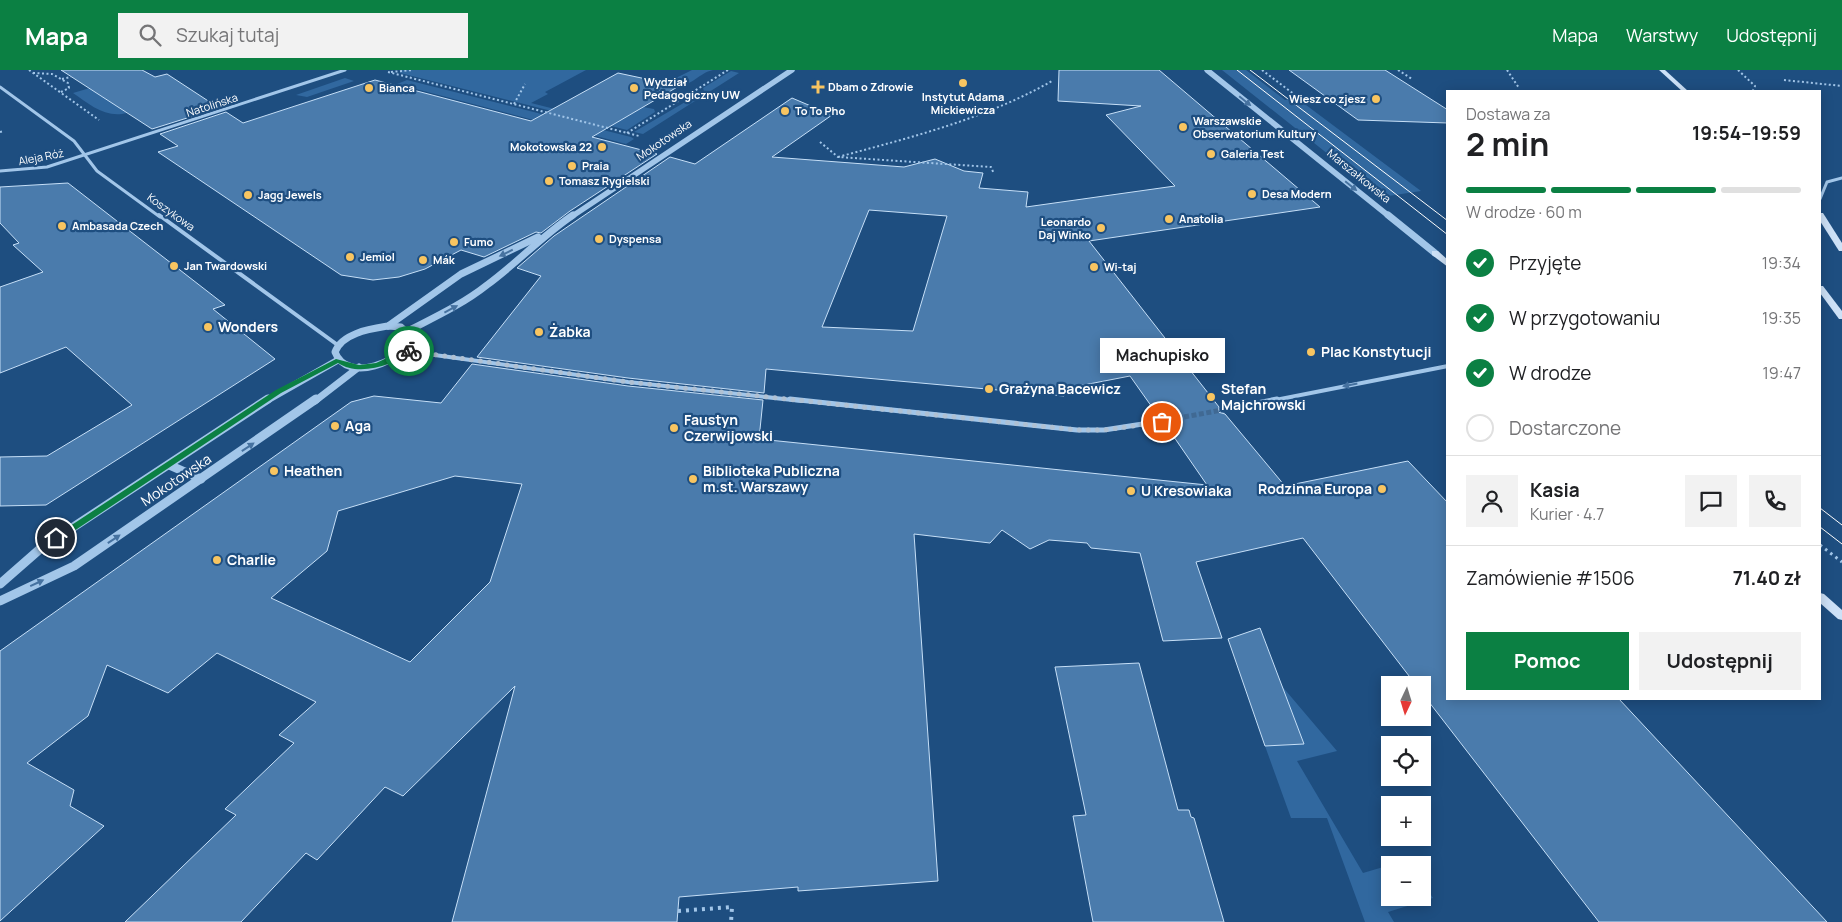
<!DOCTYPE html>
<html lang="pl">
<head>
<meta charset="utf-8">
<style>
  :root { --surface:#fff; --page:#f2f2f2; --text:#202124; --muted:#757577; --line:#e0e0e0; --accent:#0b8043 }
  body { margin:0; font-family:Manrope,sans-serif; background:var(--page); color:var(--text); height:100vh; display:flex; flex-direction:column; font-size:19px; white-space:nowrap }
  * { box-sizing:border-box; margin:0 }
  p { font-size:16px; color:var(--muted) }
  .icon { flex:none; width:28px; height:28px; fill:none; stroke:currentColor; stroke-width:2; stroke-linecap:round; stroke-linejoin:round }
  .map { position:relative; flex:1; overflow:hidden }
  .sheet { position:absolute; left:1446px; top:20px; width:375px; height:610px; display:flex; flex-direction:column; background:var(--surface); border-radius:0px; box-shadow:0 2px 12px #0003 }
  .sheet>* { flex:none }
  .needle { width:32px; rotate:184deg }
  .tools { position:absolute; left:1381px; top:606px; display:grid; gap:10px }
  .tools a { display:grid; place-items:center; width:50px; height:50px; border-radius:0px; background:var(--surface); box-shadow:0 2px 12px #0003; font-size:25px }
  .pin { position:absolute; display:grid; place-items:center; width:42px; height:42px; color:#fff; margin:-21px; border:2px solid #fff; border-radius:50%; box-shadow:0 1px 5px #0007 }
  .courier { position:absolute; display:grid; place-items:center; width:50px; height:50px; margin:-25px; border:4px solid #0b8043; border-radius:50%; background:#fff; color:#222; box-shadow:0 1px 6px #0007 }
  .bubble { position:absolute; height:35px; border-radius:0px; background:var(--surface); box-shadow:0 2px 12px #0003; font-size:16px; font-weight:700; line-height:35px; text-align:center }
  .head em { font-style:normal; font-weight:700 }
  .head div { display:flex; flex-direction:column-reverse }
  .head { display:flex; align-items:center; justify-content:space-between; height:85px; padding:0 20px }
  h1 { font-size:32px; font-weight:700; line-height:38px }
  .bar { display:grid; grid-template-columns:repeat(4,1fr); gap:8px 5px; align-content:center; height:60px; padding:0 20px }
  .bar i { height:6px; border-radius:4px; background:var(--line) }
  .bar .on { background:var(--accent) }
  .bar p { grid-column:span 4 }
  .line { display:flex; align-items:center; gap:12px; padding:0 20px; border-top:1px solid var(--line) }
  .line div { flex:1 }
  .round { display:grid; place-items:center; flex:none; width:52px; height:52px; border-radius:0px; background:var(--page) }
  ol { padding:0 20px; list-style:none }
  li { display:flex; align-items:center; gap:15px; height:55px }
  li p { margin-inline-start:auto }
  li .icon { padding:5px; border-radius:50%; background:var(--accent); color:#fff; stroke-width:4 }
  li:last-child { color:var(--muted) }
  li i { width:28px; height:28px; border:2px solid var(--line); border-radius:50% }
  .button { display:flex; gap:10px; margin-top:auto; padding:10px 20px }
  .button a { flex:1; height:58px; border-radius:0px; background:var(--accent); color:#fff; font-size:20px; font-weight:700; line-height:58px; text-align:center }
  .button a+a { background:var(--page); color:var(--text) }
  header { display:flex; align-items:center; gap:30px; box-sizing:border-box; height:70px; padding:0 25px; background:var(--accent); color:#fff }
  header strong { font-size:24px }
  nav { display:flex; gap:28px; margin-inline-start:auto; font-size:18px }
  .search { width:350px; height:45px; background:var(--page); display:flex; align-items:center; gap:12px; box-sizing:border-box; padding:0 18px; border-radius:0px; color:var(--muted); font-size:19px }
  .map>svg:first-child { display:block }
</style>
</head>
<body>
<header>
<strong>Mapa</strong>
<div class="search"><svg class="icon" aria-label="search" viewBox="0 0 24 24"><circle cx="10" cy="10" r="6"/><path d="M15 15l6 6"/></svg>Szukaj tutaj</div>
<nav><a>Mapa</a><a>Warstwy</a><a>Udostępnij</a></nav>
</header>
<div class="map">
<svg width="1842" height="852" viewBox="0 0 1842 852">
  <rect width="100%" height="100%" fill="#1e4e80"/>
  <g fill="#31689f">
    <path d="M401,0H586L545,22L548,24L531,33L614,54L643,37L654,39L655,42L627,60L400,3Z"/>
    <path d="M692,0H713C695,4 694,20 666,13Z"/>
    <path d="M1222,0H1246L1285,30L1298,29L1421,121L1382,127Z"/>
    <path d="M731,1L739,3L643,64L634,62L704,21L703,18Z"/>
    <path d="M345,8L354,11L307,27L296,25Z"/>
    <path d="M407,10L573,52L564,58L397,14Z"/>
    <path d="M90,18L127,43C106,49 89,34 73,23Z"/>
    <path d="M587,56L631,67L634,69L626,74L596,66Z"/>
    <path d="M1281,615L1337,681L1297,691L1363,803L1390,795V828H1422L1423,813L1433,828L1388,842L1394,852H1365L1327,748H1291L1265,676L1303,674Z"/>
  </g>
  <g fill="#4a7bac" stroke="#c6dff7" fill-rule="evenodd">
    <path d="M61,0H142L155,7L167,4L219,38L152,59Z"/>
    <path d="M1059,0H1159L1320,137L1089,171L1219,337L1218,342L1225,344L1285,416L1408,391L1448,433V629H1619L1827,852H1599L1422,623V615H1416L1303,468L1196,492L1222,568L1163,571L1140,483L1091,478L1087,473L1049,470L1030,479L1002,460L990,473L914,464L938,811L798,821V817L679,827L677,852H452L515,616L403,726L385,717L317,790L306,783L241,852H125L236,745L225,739L294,673L279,665L316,632L217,583L168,623L107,595L88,646L27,693L74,720L70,736L104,756L0,851V581L351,332L374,326L441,333L472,294L628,316L763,330L759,369L1207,415L1165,354L1166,349L1159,347L1130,306L1063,319L1064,326L766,299L764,323L628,308L477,287L541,206L517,198L554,166L670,87L695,94L792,28L832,45L772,87L904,97L935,89L964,101L983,103L979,118L1028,122L1026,137L1175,116L1106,45L1141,36L1058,31ZM869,140L947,146L913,261L822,257ZM455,406L522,414L490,512L410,592L271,528L327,481L338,441Z"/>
    <path d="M1289,0H1385L1448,40V53L1358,50Z"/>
    <path d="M618,3L679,16L592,67L657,84L570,141L541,163L536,162L484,187L461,180L425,199L399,207L373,210L341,205L158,82L178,76L160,64L226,42L243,53L375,10L531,51Z"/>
    <path d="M68,113L225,235L213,239L275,289L46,435L0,436V387L47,386L132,335L66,277L0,303V217L43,202L13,175L19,173L0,153V117Z"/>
    <path d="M1260,558L1304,674L1265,676L1228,569Z"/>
    <path d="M1139,593L1178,740H1189L1191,747L1194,748L1224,852H1093L1073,746L1086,745L1055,597Z"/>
  </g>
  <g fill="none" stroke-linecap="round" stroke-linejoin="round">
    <path stroke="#406993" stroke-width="5" stroke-dasharray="5 2.5" stroke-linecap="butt" d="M1162,351L1222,340"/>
    <g stroke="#a2c6e9" stroke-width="2" stroke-dasharray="2 2.5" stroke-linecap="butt">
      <path d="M29,0L99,50"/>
      <path d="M1262,0L1303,31L1314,29"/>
      <path d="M1398,0L1412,9"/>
      <path d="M1507,0L1519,18"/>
      <path d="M1738,0L1755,16L1753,20"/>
      <path d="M388,2L639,66"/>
      <path d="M391,2L413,0"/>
      <path d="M33,3L52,4L68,13L69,18L61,22"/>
      <path d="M62,9L71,7"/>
      <path d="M1784,10L1842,16"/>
      <path d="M514,34L525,14"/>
      <path d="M0,62L4,61"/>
      <path d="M627,63L728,0"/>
      <path d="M820,72L838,87L991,97L994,104"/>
      <path d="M838,87C912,67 985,49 1052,11"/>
    </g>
    <path stroke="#a2c6e9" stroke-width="3" stroke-dasharray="2.5 4" stroke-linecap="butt" d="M1820,475L1842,492"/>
    <path stroke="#a2c6e9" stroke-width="4" stroke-dasharray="3 5" stroke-linecap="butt" d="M678,841L732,837L731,852"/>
    <g stroke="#a2c6e9" stroke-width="3">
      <path d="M0,17L74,71L97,101L160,147"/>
      <path d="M0,101L47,97L345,0"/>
      <path d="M1820,129L1827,112L1842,108"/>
    </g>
    <g stroke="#a2c6e9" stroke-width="4">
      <path d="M159,145L339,276"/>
      <path d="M406,281L628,312L802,331"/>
      <path d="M1270,331L1448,296"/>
    </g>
    <g stroke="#a2c6e9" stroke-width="5">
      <path d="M790,329L1077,360H1104L1162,351"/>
      <path d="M1222,340L1277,329"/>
    </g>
    <g stroke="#a2c6e9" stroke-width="5.5">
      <path d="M1207,0L1390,147"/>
      <path d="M571,147L792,0"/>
    </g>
    <g stroke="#a2c6e9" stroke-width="7">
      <path d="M1388,145L1435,183"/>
      <path d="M388,256L461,204L538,167"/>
      <path d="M388,256L401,257L412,267C403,292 347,314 335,282C342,263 370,259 388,256Z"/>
      <path d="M408,261C435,247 463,234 487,215C517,193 542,166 573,145"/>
      <path d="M266,331L338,290"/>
      <path d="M315,331L359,297"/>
    </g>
    <g stroke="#a2c6e9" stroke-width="9">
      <path d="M169,395L201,409"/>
      <path d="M0,514L40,479L268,329"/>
      <path d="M0,531L74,496L316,329"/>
    </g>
    <g fill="#cde1f7" fill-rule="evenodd">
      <path d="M1659,0H1665L1688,21H1682Z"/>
      <path d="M1820,143H1823L1842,173V181H1839L1820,151Z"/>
      <path d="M1432,181H1438L1448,190V197L1432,185Z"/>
      <path d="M1820,216H1823L1842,241V249H1839L1820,223Z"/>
      <path d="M1820,523L1824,524L1842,540V550L1838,549L1820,533Z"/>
    </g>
    <g stroke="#fff" stroke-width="1">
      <path d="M1237,0L1448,165"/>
      <path d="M1250,0L1448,151"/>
      <path d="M1820,438L1842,455"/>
      <path d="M1820,457L1842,474"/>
    </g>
  </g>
  <defs><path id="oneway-solid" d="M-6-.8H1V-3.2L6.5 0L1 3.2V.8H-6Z" transform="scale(1.25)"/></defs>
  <g fill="#4672a0">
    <use href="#oneway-solid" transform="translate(1245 31) rotate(39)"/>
    <use href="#oneway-solid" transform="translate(1351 116) rotate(39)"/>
    <use href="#oneway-solid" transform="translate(506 183) rotate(154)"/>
    <use href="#oneway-solid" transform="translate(451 239) rotate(-28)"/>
    <use href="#oneway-solid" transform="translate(1350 315) rotate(169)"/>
    <use href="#oneway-solid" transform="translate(248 377) rotate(-34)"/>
    <use href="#oneway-solid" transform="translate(114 469) rotate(-34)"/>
    <use href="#oneway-solid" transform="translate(37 513) rotate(-25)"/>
  </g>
  <path fill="#0b8043" d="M407,279L412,281C394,295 359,307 338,293L281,323L59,471L52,468L276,320L336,289L359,295L376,293Z"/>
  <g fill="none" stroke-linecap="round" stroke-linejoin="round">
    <path stroke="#b0c1d3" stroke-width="5" stroke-dasharray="0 9" d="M409,281L628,312L1077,360H1104L1162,352"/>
  </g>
  <g fill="#f8c561" stroke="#1e4e80" stroke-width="2">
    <circle cx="963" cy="13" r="5"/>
    <path d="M815.5 9.5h5v5h5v5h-5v5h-5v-5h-5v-5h5z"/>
    <circle cx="369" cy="18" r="5"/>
    <circle cx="634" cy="18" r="5"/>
    <circle cx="1376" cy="29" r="5"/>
    <circle cx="785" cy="41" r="5"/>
    <circle cx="1183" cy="57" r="5"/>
    <circle cx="602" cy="77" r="5"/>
    <circle cx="1211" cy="84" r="5"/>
    <circle cx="572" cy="96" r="5"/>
    <circle cx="549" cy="111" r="5"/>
    <circle cx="1252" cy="124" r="5"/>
    <circle cx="248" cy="125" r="5"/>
    <circle cx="1169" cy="149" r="5"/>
    <circle cx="62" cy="156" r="5"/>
    <circle cx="1101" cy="158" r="5"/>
    <circle cx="599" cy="169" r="5"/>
    <circle cx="454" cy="172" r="5"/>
    <circle cx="350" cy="187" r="5"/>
    <circle cx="423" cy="190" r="5"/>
    <circle cx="174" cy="196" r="5"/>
    <circle cx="1094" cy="197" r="5"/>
    <circle cx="208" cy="257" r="5"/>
    <circle cx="539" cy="262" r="5"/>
    <circle cx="1311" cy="282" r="5"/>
    <circle cx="989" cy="319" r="5"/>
    <circle cx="1211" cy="327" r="5"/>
    <circle cx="335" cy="356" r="5"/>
    <circle cx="674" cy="358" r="5"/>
    <circle cx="274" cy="401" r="5"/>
    <circle cx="693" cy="409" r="5"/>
    <circle cx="1382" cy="419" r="5"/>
    <circle cx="1131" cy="421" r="5"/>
    <circle cx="217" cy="490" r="5"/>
  </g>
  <g text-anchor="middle" stroke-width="4.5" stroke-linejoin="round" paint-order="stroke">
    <g font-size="11" font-weight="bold" fill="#fff" stroke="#1e4e80" text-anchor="start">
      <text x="644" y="16">Wydział<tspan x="644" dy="13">Pedagogiczny UW</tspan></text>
      <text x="828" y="21">Dbam o Zdrowie</text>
      <text x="379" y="22">Bianca</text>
      <text x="963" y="31" text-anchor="middle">Instytut Adama<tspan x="963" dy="13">Mickiewicza</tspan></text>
      <text x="1366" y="33" text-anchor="end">Wiesz co zjesz</text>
      <text x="795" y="45">To To Pho</text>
      <text x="1193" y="55">Warszawskie<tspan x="1193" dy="13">Obserwatorium Kultury</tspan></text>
      <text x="592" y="81" text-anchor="end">Mokotowska 22</text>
      <text x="1221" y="88">Galeria Test</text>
      <text x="582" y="100">Praia</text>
      <text x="559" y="115">Tomasz Rygielski</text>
      <text x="1262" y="128">Desa Modern</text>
      <text x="258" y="129">Jagg Jewels</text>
      <text x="1179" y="153">Anatolia</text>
      <text x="1091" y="156" text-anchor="end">Leonardo<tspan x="1091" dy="13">Daj Winko</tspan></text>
      <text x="72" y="160">Ambasada Czech</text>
      <text x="609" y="173">Dyspensa</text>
      <text x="464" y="176">Fumo</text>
      <text x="360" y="191">Jemiol</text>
      <text x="433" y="194">Mák</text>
      <text x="184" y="200">Jan Twardowski</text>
      <text x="1104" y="201">Wi-taj</text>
    </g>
    <g font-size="11" fill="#fff" stroke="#1e4e80">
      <text transform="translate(212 35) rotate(-18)" y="4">Natolińska</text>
      <text transform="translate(664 70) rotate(-34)" y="4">Mokotowska</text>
      <text transform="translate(41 87) rotate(-11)" y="4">Aleja Róż</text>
      <text transform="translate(1359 106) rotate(39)" y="4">Marszałkowska</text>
      <text transform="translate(171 142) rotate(36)" y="4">Koszykowa</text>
    </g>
    <g font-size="14" font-weight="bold" fill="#fff" stroke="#1e4e80" text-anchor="start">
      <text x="218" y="262">Wonders</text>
      <text x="549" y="267">Żabka</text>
      <text x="1321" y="287">Plac Konstytucji</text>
      <text x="999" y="324">Grażyna Bacewicz</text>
      <text x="1221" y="324">Stefan<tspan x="1221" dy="16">Majchrowski</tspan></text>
      <text x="684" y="355">Faustyn<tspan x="684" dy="16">Czerwijowski</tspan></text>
      <text x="345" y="361">Aga</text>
      <text x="284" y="406">Heathen</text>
      <text x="703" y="406">Biblioteka Publiczna<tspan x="703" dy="16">m.st. Warszawy</tspan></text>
      <text x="1372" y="424" text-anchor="end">Rodzinna Europa</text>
      <text x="1141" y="426">U Kresowiaka</text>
      <text x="227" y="495">Charlie</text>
    </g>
    <g font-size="14" fill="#fff" stroke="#1e4e80">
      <text transform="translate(176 410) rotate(-34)" y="5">Mokotowska</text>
    </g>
  </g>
</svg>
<div class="tools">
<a><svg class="needle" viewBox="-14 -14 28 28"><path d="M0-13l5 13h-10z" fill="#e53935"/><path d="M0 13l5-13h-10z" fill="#757577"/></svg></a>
<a><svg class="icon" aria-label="locate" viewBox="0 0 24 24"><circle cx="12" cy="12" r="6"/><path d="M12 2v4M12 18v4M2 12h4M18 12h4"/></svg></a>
<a>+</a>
<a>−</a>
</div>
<div class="pin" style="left:1162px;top:352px;background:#ea580c"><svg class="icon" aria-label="bag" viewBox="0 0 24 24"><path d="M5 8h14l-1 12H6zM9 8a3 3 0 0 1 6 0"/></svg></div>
<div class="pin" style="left:56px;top:468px;background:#1f2937"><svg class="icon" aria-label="home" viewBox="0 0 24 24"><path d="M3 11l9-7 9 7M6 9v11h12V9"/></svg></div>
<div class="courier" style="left:409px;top:281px"><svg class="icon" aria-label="bike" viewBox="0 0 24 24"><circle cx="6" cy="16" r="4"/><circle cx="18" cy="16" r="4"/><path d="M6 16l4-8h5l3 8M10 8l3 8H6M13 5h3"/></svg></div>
<div class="bubble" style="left:1100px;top:268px;width:125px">Machupisko</div>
<section class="sheet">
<div class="head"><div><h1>2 min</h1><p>Dostawa za</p></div><em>19:54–19:59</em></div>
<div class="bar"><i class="on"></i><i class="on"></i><i class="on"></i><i></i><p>W drodze · 60 m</p></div>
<ol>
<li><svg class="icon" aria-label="check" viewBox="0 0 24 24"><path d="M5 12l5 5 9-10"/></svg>Przyjęte<p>19:34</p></li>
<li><svg class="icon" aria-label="check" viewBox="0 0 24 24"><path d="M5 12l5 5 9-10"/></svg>W przygotowaniu<p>19:35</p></li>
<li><svg class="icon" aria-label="check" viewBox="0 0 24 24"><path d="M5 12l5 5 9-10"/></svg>W drodze<p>19:47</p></li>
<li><i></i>Dostarczone</li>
</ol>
<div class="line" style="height:90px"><a class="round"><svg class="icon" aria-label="person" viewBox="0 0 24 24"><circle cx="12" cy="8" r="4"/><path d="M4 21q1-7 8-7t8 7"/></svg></a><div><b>Kasia</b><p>Kurier · 4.7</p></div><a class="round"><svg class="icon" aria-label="chat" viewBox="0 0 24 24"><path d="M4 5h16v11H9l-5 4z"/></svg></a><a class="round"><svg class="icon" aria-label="phone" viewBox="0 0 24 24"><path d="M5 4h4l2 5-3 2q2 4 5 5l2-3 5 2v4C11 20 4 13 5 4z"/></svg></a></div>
<div class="line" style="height:65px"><div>Zamówienie #1506</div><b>71.40 zł</b></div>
<div class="button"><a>Pomoc</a><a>Udostępnij</a></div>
</section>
</div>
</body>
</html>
